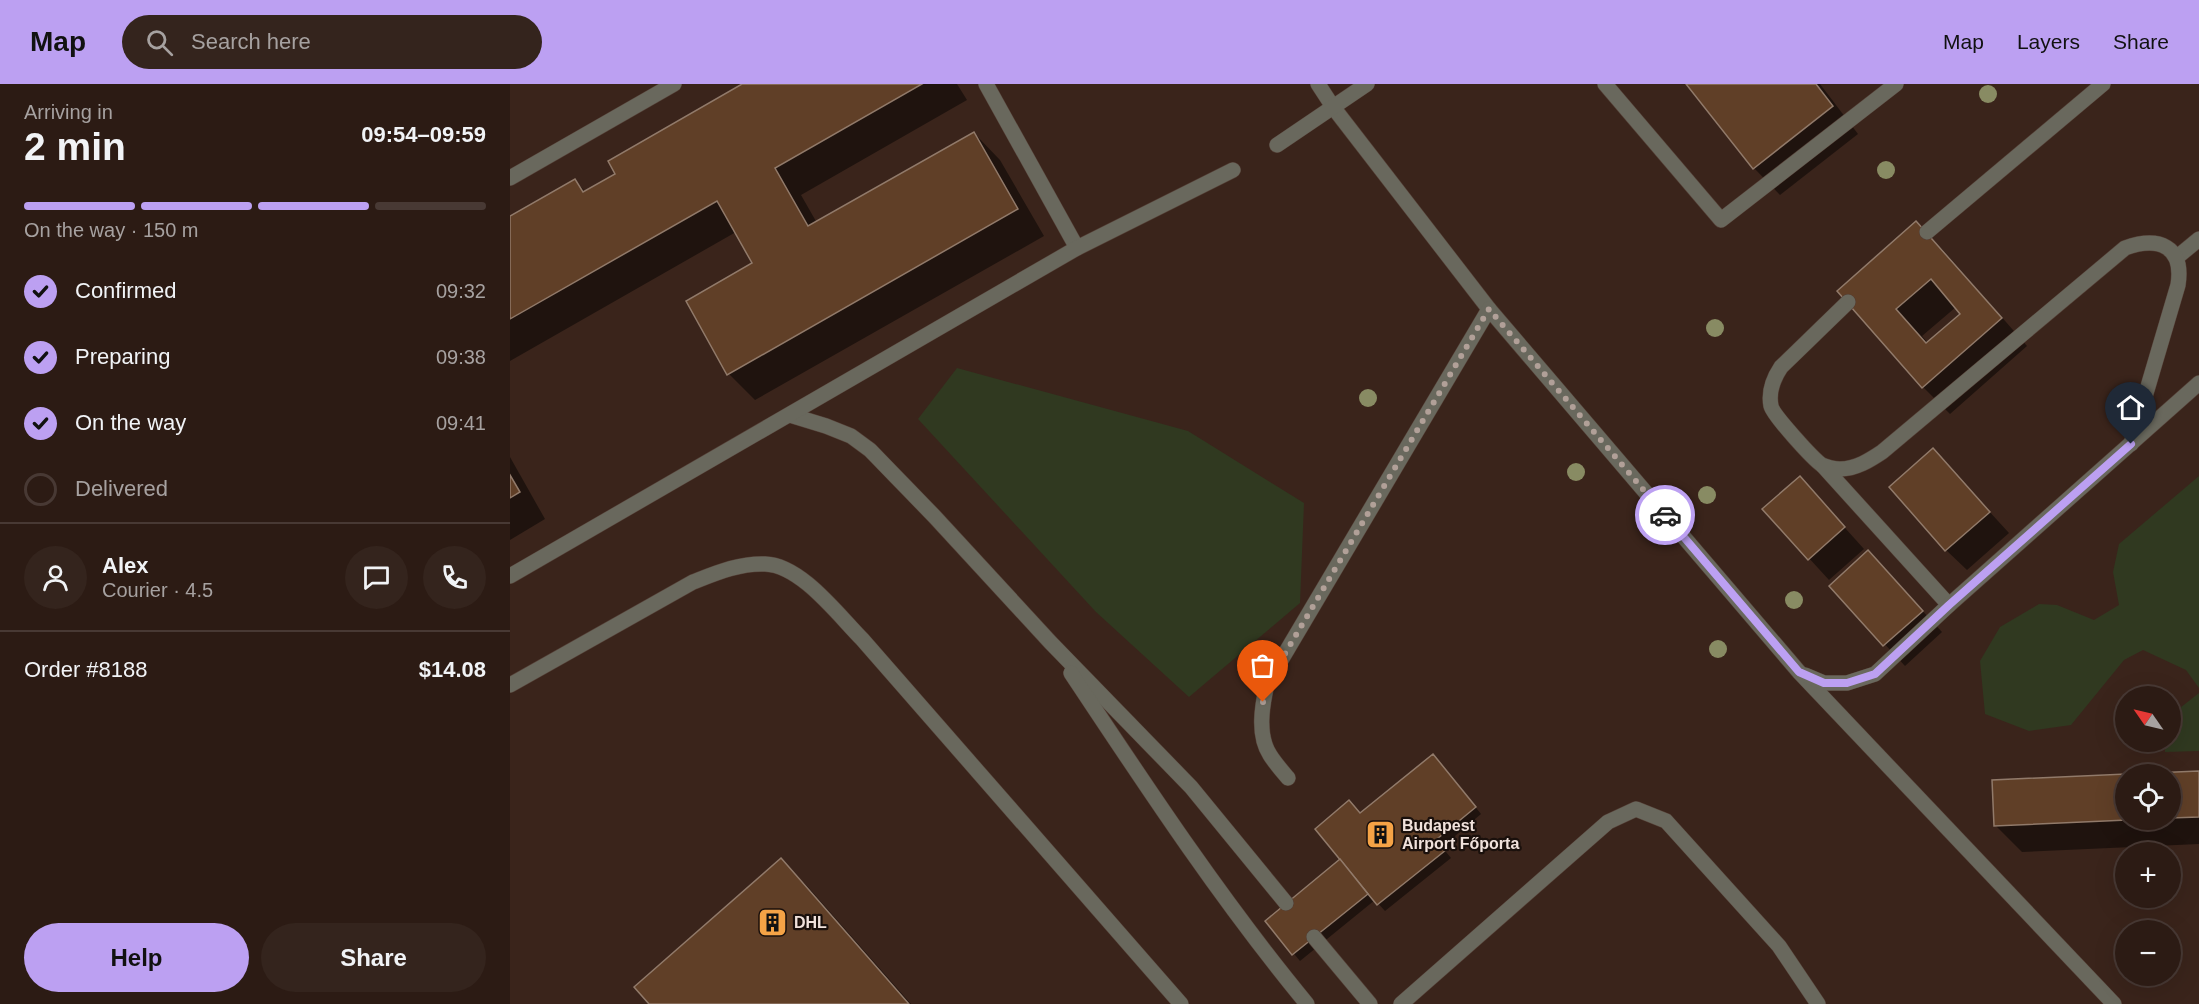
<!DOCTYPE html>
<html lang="en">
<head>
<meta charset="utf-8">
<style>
  :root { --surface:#2c1b14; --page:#34241d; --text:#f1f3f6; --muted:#a6a1a0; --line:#483934; --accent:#bca0f2 }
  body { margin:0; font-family:Helvetica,sans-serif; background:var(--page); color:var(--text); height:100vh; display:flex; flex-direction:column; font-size:22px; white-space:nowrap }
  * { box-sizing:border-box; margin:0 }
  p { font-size:20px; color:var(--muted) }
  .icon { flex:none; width:33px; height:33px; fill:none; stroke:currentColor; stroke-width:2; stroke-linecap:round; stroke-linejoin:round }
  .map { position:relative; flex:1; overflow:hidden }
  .panel { display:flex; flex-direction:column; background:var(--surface); width:510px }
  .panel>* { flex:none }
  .needle { width:39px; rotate:304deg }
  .controls { position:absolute; left:1605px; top:602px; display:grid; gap:12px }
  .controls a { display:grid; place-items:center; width:66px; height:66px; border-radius:50%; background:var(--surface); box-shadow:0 6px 24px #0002,0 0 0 2px var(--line); font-size:30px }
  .pin { position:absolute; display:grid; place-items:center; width:51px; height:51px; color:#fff; margin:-62px -26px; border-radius:50% 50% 50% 0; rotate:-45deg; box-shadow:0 0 6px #0007 }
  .pin .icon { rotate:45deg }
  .courier { position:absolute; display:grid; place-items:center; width:60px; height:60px; margin:-30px; border:4px solid #bca0f2; border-radius:50%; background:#fff; color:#222; box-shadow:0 2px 8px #0007 }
  .summary em { font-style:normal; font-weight:700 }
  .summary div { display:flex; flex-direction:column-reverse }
  .summary { display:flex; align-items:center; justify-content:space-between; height:102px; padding:0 24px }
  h1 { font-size:39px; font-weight:700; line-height:45px }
  .bar { display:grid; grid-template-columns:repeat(4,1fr); gap:9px 6px; align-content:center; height:72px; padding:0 24px }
  .bar i { height:8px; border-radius:4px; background:var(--line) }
  .bar .current { background:var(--accent) }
  .bar p { grid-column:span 4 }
  .line { display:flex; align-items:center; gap:15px; padding:0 24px; border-top:2px solid var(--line) }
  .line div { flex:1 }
  .round { display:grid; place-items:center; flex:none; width:63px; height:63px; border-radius:32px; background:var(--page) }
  ol { padding:0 24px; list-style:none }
  li { display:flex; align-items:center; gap:18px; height:66px }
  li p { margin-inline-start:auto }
  li .icon { padding:6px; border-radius:50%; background:var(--accent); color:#111; stroke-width:4 }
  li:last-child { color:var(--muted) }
  li i { width:33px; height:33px; border:3px solid var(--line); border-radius:50% }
  .button { display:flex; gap:12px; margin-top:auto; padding:12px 24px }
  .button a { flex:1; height:69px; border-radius:36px; background:var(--accent); color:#111; font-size:24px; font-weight:700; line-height:69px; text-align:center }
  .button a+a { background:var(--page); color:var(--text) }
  header { display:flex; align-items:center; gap:36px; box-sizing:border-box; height:84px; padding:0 30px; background:var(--accent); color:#111 }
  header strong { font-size:28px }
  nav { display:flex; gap:33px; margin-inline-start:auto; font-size:21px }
  .search { width:420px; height:54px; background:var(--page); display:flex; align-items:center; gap:15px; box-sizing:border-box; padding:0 21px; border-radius:33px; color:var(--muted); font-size:22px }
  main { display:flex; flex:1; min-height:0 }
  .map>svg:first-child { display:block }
</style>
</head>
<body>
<header>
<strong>Map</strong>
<div class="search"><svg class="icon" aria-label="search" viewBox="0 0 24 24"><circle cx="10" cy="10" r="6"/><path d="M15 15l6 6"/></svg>Search here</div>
<nav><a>Map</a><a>Layers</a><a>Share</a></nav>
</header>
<main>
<section class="panel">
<div class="summary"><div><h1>2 min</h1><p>Arriving in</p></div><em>09:54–09:59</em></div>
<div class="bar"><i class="current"></i><i class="current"></i><i class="current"></i><i></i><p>On the way · 150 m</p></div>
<ol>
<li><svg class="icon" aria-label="check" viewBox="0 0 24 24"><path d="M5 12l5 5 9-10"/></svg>Confirmed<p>09:32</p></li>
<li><svg class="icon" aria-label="check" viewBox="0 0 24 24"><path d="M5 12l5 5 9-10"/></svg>Preparing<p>09:38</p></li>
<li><svg class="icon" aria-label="check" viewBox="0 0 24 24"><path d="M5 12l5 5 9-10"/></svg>On the way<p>09:41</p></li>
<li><i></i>Delivered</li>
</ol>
<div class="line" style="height:108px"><a class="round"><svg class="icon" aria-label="person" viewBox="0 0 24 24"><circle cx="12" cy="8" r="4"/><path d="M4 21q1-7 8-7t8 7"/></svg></a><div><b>Alex</b><p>Courier · 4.5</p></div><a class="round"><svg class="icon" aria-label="chat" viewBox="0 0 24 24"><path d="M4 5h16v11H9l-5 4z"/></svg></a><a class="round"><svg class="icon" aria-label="phone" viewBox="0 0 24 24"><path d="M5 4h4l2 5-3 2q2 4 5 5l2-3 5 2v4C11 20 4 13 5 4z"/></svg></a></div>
<div class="line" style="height:78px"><div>Order #8188</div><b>$14.08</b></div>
<div class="button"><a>Help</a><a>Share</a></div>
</section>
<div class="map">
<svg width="1689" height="920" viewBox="0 0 1689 920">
  <rect width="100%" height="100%" fill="#3a241b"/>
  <g fill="#303920">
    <path d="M447,284L678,347L794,419L790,519L679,613L586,528L408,335Z"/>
    <path d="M1689,392V604L1676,586L1633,566L1614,576L1561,641L1519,647L1475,630L1470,577L1490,543L1529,520L1547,521L1584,536L1609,521L1603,488L1609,460Z"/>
    <path d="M1689,609V667L1655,668V657H1660L1661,631Z"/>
  </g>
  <g fill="#0007" fill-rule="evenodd">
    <path d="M235,0H447L457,16L291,111L307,139L464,49L490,76L534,152L245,316L219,290L244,180L226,148L0,277V134L65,97L76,108L107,90Z"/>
    <path d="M1178,0H1310L1348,50L1270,111L1244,84Z"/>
    <path d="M1406,139L1433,166L1517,262L1440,330L1413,303L1329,207ZM1446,223L1452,230L1418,259L1412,252Z"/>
    <path d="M1423,366L1499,449L1457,486L1436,466Z"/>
    <path d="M0,373L35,435L0,456Z"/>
    <path d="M1290,394L1354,465L1319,496L1254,425Z"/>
    <path d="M1358,468L1432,548L1395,582L1321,502Z"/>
    <path d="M930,679L971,730L932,763L941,774L875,827L865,816L790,877L757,837L832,775L851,731Z"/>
    <path d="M1689,689V760L1512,768L1485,741L1660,735V690H1654Z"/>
    <path d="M271,776L298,803L401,920H141Z"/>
  </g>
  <g fill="#603f27" stroke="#917a6a" stroke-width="1.5" fill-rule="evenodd">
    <path d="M232,0H412L265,84L298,142L464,48L508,125L217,291L176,217L242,179L207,117L0,235V132L65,95L73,108L105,90L98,77Z"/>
    <path d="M1176,0H1306L1323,22L1243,85Z"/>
    <path d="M1406,137L1492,234L1412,304L1327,207ZM1421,195L1450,230L1416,259L1386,225Z"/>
    <path d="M1423,364L1480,428L1435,467L1379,403Z"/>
    <path d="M0,391L10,408L0,414Z"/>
    <path d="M1290,392L1335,443L1298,476L1252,425Z"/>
    <path d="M1358,466L1413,527L1373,562L1319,502Z"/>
    <path d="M923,670L966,723L927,755L936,766L867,821L805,745L839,716L850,729Z"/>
    <path d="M1689,687V733L1660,734V690H1619Z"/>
    <path d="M1616,690V735H1640L1484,742L1482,696Z"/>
    <path d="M271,774L399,920H139L124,903Z"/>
    <path d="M830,775L858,810L782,871L755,837Z"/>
  </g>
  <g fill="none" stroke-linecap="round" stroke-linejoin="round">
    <defs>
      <g id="service">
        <path d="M476,0L567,164"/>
        <path d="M808,0L823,23L979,225L1289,588L1604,920"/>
        <path d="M1095,0L1211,136L1386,0"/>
        <path d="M767,61L857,0"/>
        <path d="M0,94L164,0"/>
        <path d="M1417,148L1593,0"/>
        <path d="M1666,174L1689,155"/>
        <path d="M1338,218L1271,283C1263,295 1258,307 1261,322C1263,331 1303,375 1312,381C1316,383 1325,385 1330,385C1346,385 1360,376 1372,368L1615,164C1649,152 1674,162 1668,201L1621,360"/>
        <path d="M280,331L316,342L341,352L360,366L424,432L541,559L681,703L776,819"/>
        <path d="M1313,382L1439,521"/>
        <path d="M0,492L567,164L723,86"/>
        <path d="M561,589C636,702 711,816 797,920"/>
        <path d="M1295,591L1314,599H1337L1365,590L1439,521L1689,299"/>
        <path d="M0,601L183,498C206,489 229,479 255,480C291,481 328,531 352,555L671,920"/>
        <path d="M778,694C772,687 765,679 760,671C747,651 752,622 757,600L979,225"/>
        <path d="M804,853L860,920"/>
        <path d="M891,920L1098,738L1126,725L1156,737L1269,862L1308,920"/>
      </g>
    </defs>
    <use href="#service" stroke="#543f36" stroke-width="16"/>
    <use href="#service" stroke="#69685d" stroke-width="15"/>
  </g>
  <g fill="#888b63">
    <circle cx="1478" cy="10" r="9"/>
    <circle cx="1376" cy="86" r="9"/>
    <circle cx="1205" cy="244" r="9"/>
    <circle cx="858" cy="314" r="9"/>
    <circle cx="1066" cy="388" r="9"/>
    <circle cx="1197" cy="411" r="9"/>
    <circle cx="1284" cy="516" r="9"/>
    <circle cx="1208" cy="565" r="9"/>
  </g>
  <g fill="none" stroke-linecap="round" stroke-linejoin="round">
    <path stroke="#b1a098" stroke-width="6" stroke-dasharray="0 10.8" d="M753,618L757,600L979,225L1155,431"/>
    <path stroke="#bca0f2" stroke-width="8" d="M1155,431L1289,588L1314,599H1337L1365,590L1439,521L1621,360"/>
  </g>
  <defs>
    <symbol id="building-square" viewBox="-11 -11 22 22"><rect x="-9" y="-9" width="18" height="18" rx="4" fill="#f5a346" stroke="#1a100c"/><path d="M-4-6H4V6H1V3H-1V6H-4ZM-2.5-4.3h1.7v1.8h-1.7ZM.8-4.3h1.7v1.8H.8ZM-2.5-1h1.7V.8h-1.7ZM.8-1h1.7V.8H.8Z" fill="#111"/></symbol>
  </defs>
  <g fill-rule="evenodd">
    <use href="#building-square" x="854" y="734" width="33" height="33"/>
    <use href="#building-square" x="246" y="822" width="33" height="33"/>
  </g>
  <g text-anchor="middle" stroke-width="4.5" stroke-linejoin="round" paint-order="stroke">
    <g font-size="16" font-weight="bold" fill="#f1e2dc" stroke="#1a100c" text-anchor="start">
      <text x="892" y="747">Budapest<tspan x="892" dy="18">Airport Főporta</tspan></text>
      <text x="284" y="844">DHL</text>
    </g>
  </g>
</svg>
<div class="controls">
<a><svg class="needle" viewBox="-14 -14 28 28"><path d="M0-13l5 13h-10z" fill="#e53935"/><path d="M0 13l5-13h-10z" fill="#a6a1a0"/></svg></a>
<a><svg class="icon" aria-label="locate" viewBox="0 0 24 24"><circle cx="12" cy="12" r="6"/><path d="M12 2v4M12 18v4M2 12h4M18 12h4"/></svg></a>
<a>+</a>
<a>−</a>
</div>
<div class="pin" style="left:753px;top:618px;background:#ea580c"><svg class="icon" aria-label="bag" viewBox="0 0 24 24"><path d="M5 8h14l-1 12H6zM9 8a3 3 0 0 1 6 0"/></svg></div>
<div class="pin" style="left:1621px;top:360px;background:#1f2937"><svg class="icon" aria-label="home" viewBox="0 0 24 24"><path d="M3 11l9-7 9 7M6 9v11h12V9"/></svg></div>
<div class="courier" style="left:1155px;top:431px"><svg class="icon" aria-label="car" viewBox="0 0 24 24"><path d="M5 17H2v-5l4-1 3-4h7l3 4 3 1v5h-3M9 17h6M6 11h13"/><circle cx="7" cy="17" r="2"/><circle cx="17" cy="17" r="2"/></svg></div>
</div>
</main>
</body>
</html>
